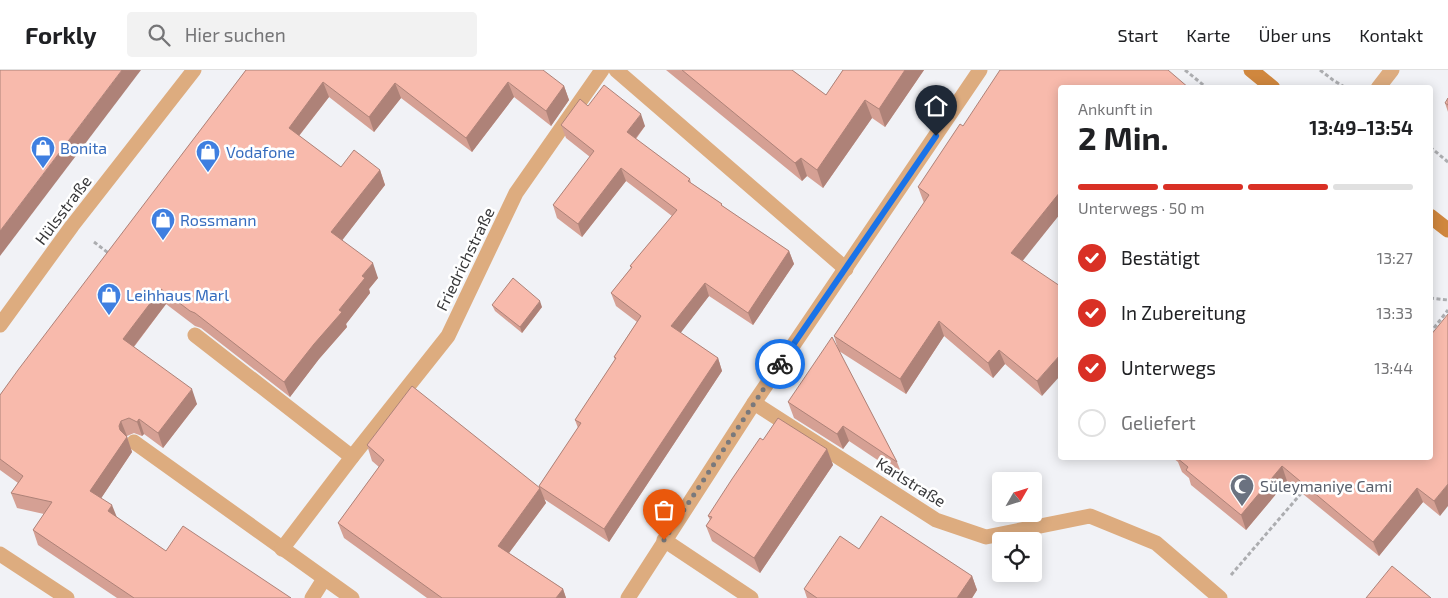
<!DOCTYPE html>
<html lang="de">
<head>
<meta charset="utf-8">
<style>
  :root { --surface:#fff; --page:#f2f2f2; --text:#202124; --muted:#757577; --line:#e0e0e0; --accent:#d93025 }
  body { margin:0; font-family:"Exo 2",sans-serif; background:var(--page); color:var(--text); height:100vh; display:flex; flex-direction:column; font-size:19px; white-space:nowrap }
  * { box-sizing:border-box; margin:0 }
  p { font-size:16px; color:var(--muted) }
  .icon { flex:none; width:28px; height:28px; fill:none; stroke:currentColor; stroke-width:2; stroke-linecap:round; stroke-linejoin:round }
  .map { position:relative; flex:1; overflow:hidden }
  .sheet { position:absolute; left:1058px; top:15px; width:375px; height:375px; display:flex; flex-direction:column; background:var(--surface); border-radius:5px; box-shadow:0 2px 12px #0003 }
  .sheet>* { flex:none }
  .needle { width:32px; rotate:51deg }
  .tools { position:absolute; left:992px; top:402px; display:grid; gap:10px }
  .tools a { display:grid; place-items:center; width:50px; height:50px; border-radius:5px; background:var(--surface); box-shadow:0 2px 12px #0003; font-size:25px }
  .pin { position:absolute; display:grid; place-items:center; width:42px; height:42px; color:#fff; margin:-51px -21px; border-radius:50% 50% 50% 0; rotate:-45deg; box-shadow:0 0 5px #0007 }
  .pin .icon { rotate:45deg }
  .courier { position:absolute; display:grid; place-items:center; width:50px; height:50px; margin:-25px; border:4px solid #1a73e8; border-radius:50%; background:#fff; color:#222; box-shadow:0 1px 6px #0007 }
  .head em { font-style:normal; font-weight:700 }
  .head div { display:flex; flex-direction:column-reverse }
  .head { display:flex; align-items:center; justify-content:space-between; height:85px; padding:0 20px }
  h1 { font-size:32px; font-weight:700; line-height:38px }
  .bar { display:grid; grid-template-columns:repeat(4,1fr); gap:8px 5px; align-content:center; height:60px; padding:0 20px }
  .bar i { height:6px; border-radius:4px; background:var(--line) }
  .bar .current { background:var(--accent) }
  .bar p { grid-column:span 4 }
  ol { padding:0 20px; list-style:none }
  li { display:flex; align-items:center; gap:15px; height:55px }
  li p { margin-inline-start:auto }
  li .icon { padding:5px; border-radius:50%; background:var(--accent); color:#fff; stroke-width:4 }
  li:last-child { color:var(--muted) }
  li i { width:28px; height:28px; border:2px solid var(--line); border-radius:50% }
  header { display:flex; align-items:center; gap:30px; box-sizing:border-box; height:70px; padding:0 25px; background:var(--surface); border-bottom:1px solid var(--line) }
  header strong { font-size:24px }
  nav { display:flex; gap:28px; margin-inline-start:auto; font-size:18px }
  .search { width:350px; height:45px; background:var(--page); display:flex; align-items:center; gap:12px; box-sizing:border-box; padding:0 18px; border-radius:5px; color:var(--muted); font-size:19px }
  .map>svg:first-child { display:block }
</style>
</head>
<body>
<header>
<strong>Forkly</strong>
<div class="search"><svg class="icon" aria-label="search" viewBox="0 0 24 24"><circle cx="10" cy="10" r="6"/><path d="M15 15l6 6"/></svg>Hier suchen</div>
<nav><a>Start</a><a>Karte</a><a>Über uns</a><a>Kontakt</a></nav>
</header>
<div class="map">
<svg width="1448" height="528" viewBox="0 0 1448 528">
  <rect width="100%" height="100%" fill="#f1f2f6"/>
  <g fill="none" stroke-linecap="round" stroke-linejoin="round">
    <g stroke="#acadb0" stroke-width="3" stroke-dasharray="4 2.5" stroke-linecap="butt">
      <path d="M1185,0L1207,18"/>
      <path d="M1320,0L1333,10L1346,18"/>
      <path d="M1430,77L1448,92"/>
      <path d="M94,172L111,185"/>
      <path d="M1430,228L1448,230"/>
      <path d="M1430,263L1448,240"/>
      <path d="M1231,505L1304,420"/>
    </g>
    <g stroke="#ddac7f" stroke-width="15">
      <path d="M616,0L846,199"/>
      <path d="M195,265L352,387"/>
      <path d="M134,372L352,528"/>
      <path d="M664,470L751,528"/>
      <path d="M282,479L352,387L448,266L516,123L602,0"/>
      <path d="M312,528L324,509"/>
    </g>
    <g stroke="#ddac7f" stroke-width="15">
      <path d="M0,255L72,156L194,0"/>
      <path d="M0,484L67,528"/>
    </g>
    <g stroke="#ddac7f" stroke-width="15">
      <path d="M1378,18L1392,0"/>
      <path d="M754,333L936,450L986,467L1090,446L1156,473L1220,528"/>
      <path d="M628,528L754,333L980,0"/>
    </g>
    <g stroke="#d0873e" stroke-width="15">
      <path d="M1251,0L1273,18"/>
      <path d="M1430,146L1448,160"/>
    </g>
  </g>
  <g fill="#d5a094">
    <path d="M246,0L564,16L569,30L551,56L514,27L472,82L401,28L374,62L329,27L299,66L341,97L380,100L385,115L342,170L378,208L369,219L370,223L346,254L347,257L319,289L290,327L201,258L195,256L166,234L134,277L197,334L163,378L144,364L142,366L134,363L127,366L132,382L101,428L116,447L166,481L291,528H117L38,475L33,460L44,444L17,438L11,423L18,413L0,400V325Z"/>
    <path d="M666,0H792L826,25L843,0H924L885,57L872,48L823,118L807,106L802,111Z"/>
    <path d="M1060,18V144L1022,190L1042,326L1005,294L993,308L944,266L906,324L839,281L897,392L903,407L849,371L843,379L794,348L788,332L838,279L834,266L924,133L918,117L963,56Z"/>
    <path d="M1448,28V42L1445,33Z"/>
    <path d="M588,36L645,56L636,69L690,109L691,113L722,134V136L789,181L794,194L753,255L709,226L680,263L718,288L722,301L609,472L544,429L546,433L509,483L563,519L566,528H427L344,468L338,453L379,397L372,391L367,375L540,418L539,416L578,358L575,350L615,290L614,287L637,252L616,236L611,223L631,198L630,196L672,146L626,111L582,167L557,148L553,135L590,87L566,68L561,55Z"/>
    <path d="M492,235L542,237L522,263L495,241Z"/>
    <path d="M763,370L827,379L833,395L760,503L712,471L706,456L710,450L708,446Z"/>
    <path d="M1173,388H1430L1440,446L1423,432L1379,486L1287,411L1246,460L1191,415L1189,408L1182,402L1178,392Z"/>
    <path d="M859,479L972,506L977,520L972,528H807L804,519Z"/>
  </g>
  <g fill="#ae8278">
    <path d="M122,0H141L0,186V161Z"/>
    <path d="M905,0H924L885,57L879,39Z"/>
    <path d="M323,12L329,27L294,72L289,58Z"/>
    <path d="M508,12L514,27L472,82L466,68Z"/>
    <path d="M395,13L401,28L374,62L369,47Z"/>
    <path d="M564,16L569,30L551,56L546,41Z"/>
    <path d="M865,30L872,48L823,118L817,100Z"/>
    <path d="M641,44L645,56L631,74L627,62Z"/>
    <path d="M801,88L807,106L802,111L795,93Z"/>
    <path d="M621,98L626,111L582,167L578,154Z"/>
    <path d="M380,100L385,115L337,177L331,162Z"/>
    <path d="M1060,122V144L1017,198L1011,183Z"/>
    <path d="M789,181L794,194L753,255L748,243Z"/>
    <path d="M373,193L378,208L369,219L370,223L346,254L347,257L319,289L290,327L284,312L339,240L362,206Z"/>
    <path d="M705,213L709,226L676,269L671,256Z"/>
    <path d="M161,219L166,234L128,284L123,269Z"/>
    <path d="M540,231L542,237L522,263L520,257Z"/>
    <path d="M939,251L944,266L906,324L900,309Z"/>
    <path d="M999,280L1005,294L993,308L988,293Z"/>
    <path d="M1060,285V306L1042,326L1037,311Z"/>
    <path d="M718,288L722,301L609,472L604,459Z"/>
    <path d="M192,319L197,334L163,378L158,363Z"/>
    <path d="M139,349L144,364L142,366L137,352Z"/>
    <path d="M121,351L127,366L126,368L127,367L132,382L96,436L90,421L120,360L119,356Z"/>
    <path d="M843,356L849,371L843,379L837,364Z"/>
    <path d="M827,379L833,395L760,503L754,488Z"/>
    <path d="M1282,396L1287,411L1246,460L1241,445Z"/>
    <path d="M1448,414V436L1440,446L1434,431Z"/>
    <path d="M540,418L546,433L503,491L498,476Z"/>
    <path d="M1417,418L1423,432L1379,486L1373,472Z"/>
    <path d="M112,435L118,450L108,441Z"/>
    <path d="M972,506L977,520L972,528H957Z"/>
    <path d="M563,519L566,528H556Z"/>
  </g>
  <g fill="#f8baac" stroke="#ae8278">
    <path d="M0,0H122L0,161Z"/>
    <path d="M246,0H543L564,16L546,41L508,12L466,68L395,13L369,47L323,12L289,58L341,97L354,80L380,100L331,162L373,193L362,206L365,208L339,240L342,242L314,274L284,312L195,243L190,241L161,219L123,269L192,319L158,363L139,349L137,352L129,348L121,351L119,356L120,360L127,367L90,421L112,435L108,441L166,481L183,456L291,528H134L33,460L52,432L11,423L23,406L0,389V325L18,300Z"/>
    <path d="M682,0H792L826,25L843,0H905L879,39L865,30L817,100L801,88L795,93Z"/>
    <path d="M1000,0H1168L1189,18H1060V122L1011,183L1060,216V285L1037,311L999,280L988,293L939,251L900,309L834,266L929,125L918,117L960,54L963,56Z"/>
    <path d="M604,15L641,44L627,62L690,109L688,111L722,134L721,135L789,181L748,243L705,213L671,256L718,288L604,459L539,416L581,353L575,350L616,288L614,287L641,246L611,223L632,197L630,196L677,140L621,98L578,154L553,135L594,81L561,55L580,29L588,36Z"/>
    <path d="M1448,28V35L1445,33Z"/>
    <path d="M513,208L540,231L520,257L492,235Z"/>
    <path d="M1448,244V414L1434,431L1417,418L1373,472L1282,396L1241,445L1186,400L1188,397L1177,388H1430V266Z"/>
    <path d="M832,267L897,392L843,356L837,364L788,332Z"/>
    <path d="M412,316L540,418L498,476L563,519L556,528H442L338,453L384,390L367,375Z"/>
    <path d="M778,348L827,379L754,488L706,456L712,447L708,446L732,409L760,368L763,370Z"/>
    <path d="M881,446L972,506L957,528H817L804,519L840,466L859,479Z"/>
    <path d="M1392,496L1431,528H1366Z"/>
  </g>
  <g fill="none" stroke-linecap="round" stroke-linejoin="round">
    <path stroke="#79797c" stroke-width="5" stroke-dasharray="0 9" d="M664,470L780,294"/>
    <path stroke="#1a73e8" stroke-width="6" d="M780,294L936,66"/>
  </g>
  <defs>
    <symbol id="shop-pin" viewBox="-11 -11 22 30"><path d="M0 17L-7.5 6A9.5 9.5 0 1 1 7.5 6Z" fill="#3f7fe0" stroke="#fff"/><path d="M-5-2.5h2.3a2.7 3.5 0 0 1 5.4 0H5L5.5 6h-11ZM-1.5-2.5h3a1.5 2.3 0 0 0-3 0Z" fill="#fff"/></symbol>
    <symbol id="mosque-pin" viewBox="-11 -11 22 30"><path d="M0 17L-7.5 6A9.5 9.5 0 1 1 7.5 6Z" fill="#6b7280" stroke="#fff"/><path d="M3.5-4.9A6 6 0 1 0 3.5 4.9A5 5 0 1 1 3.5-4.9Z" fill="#fff"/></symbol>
  </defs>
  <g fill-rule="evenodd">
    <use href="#shop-pin" x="29" y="64" width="28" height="38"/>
    <use href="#shop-pin" x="194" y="68" width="28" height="38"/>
    <use href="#shop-pin" x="149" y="136" width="28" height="38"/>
    <use href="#shop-pin" x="95" y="211" width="28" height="38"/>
    <use href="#mosque-pin" x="1228" y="402" width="28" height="38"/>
  </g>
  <g text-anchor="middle" stroke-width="5" stroke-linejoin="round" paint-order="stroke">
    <g font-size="16" fill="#366cbe" stroke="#fff" text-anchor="start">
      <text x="60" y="84">Bonita</text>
      <text x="226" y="88">Vodafone</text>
      <text x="180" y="156">Rossmann</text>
      <text x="126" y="231">Leihhaus Marl</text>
    </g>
    <g font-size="16" fill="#38383a" stroke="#fff">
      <text transform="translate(63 140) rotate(-53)" y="6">Hülsstraße</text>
      <text transform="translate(465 189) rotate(-64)" y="6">Friedrichstraße</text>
      <text transform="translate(911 412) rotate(32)" y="6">Karlstraße</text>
    </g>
    <g font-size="16" fill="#5b616d" stroke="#fff" text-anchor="start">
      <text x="1260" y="422">Süleymaniye Cami</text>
    </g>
  </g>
</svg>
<div class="tools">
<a><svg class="needle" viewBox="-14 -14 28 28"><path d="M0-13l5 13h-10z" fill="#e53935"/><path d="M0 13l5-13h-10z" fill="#757577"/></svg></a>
<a><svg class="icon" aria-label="locate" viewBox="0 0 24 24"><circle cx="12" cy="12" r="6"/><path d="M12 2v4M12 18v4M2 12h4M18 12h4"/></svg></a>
</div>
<div class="pin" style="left:664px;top:470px;background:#ea580c"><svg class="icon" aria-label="bag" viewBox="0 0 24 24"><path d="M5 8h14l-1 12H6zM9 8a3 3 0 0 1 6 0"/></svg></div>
<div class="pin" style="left:936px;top:66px;background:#1f2937"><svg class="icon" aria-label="home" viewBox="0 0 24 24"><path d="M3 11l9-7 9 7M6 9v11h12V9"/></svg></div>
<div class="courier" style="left:780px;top:294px"><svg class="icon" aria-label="bike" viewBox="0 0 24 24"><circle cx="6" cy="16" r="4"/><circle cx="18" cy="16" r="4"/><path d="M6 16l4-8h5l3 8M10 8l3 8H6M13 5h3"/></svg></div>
<section class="sheet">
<div class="head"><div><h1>2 Min.</h1><p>Ankunft in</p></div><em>13:49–13:54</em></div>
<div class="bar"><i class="current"></i><i class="current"></i><i class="current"></i><i></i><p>Unterwegs · 50 m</p></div>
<ol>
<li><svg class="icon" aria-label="check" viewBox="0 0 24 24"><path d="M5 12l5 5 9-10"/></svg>Bestätigt<p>13:27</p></li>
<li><svg class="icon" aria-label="check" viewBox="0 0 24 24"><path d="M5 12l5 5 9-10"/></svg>In Zubereitung<p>13:33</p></li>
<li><svg class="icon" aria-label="check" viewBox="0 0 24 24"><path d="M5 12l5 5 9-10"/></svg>Unterwegs<p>13:44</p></li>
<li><i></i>Geliefert</li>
</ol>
</section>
</div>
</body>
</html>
